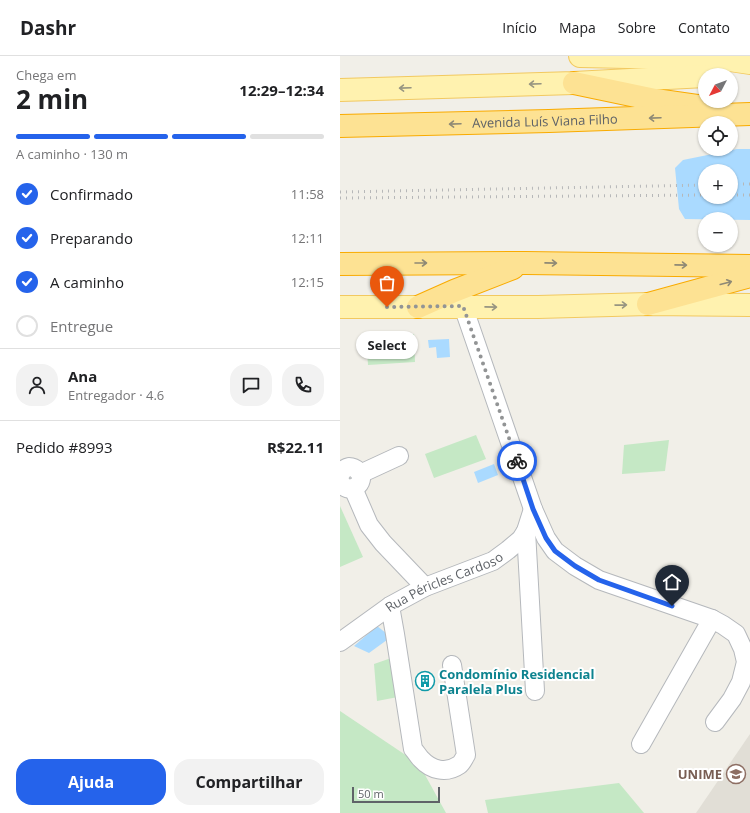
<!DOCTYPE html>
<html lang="pt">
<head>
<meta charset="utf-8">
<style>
  :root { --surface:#fff; --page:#f2f2f2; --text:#202124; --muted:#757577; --line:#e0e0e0; --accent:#2563eb }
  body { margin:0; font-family:"Open Sans",sans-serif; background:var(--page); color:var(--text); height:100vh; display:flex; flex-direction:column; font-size:15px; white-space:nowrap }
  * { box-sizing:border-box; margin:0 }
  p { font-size:13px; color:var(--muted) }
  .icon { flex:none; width:22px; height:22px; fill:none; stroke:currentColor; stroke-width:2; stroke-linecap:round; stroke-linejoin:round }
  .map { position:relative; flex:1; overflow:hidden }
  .details { display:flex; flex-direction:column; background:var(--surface); width:340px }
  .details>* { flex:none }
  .needle { width:26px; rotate:229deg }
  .fabs { position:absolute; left:358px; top:12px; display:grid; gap:8px }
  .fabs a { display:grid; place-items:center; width:40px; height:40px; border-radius:50%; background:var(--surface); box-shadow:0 1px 3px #0004; font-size:20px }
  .scale { position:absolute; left:12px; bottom:10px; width:88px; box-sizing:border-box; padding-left:4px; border:2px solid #5f6368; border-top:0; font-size:11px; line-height:14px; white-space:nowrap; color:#5f6368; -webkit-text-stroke:3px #fff; paint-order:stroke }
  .pin { position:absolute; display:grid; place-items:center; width:34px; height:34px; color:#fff; margin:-41px -17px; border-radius:50% 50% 50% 0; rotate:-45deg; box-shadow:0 0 4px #0007 }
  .pin .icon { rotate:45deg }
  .courier { position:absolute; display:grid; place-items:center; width:40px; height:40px; margin:-20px; border:3px solid #2563eb; border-radius:50%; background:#fff; color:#222; box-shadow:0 1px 5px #0007 }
  .bubble { position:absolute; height:28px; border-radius:14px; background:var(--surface); box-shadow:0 1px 3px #0004; font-size:13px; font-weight:700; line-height:28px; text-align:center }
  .headline em { font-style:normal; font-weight:700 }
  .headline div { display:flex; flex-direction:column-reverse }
  .headline { display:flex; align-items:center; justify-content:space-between; height:68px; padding:0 16px }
  h1 { font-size:26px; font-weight:700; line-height:30px }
  .bar { display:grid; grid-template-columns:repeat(4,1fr); gap:6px 4px; align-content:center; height:48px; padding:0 16px }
  .bar i { height:5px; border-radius:3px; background:var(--line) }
  .bar .active { background:var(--accent) }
  .bar p { grid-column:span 4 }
  .line { display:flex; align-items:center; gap:10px; padding:0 16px; border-top:1px solid var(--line) }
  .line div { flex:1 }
  .round { display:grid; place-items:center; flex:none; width:42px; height:42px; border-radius:16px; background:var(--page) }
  ol { padding:0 16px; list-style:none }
  li { display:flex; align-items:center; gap:12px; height:44px }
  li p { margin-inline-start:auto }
  li .icon { padding:4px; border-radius:50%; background:var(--accent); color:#fff; stroke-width:4 }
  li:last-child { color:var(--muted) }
  li i { width:22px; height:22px; border:2px solid var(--line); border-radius:50% }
  .primary-button { display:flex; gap:8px; margin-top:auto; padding:8px 16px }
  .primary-button a { flex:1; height:46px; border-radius:16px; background:var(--accent); color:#fff; font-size:16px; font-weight:700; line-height:46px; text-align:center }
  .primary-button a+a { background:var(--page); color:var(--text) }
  header { display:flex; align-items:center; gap:24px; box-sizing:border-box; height:56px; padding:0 20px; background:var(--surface); border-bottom:1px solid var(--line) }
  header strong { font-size:19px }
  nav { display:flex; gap:22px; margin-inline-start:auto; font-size:14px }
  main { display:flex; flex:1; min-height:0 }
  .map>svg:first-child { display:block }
</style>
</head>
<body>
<header>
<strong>Dashr</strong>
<nav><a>Início</a><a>Mapa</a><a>Sobre</a><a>Contato</a></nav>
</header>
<main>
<section class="details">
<div class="headline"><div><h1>2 min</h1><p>Chega em</p></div><em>12:29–12:34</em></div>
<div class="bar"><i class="active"></i><i class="active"></i><i class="active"></i><i></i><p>A caminho · 130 m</p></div>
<ol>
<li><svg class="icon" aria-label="check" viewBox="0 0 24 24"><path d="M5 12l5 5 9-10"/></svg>Confirmado<p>11:58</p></li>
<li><svg class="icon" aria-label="check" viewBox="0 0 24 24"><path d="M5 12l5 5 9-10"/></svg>Preparando<p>12:11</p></li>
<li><svg class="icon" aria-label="check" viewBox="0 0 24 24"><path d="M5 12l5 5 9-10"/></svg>A caminho<p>12:15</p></li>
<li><i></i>Entregue</li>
</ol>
<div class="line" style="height:72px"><a class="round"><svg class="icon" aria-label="person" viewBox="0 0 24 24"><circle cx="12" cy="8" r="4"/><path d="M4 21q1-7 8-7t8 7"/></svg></a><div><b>Ana</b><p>Entregador · 4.6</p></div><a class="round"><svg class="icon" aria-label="chat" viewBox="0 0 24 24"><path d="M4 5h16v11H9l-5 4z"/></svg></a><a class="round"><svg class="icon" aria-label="phone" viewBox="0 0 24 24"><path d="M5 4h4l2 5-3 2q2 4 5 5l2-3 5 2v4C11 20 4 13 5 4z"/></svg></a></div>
<div class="line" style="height:52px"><div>Pedido #8993</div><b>R$22.11</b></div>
<div class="primary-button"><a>Ajuda</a><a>Compartilhar</a></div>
</section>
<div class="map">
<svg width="410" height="757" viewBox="0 0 410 757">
  <rect width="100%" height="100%" fill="#f1efe8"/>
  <path fill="#e1ded6" d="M410,678V757H356Z"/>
  <g fill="#c5e8c5">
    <path d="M74,278L75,306L28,309L26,281Z"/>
    <path d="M136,379L146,403L94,422L85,398Z"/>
    <path d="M329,384L325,415L282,418L284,389Z"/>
    <path d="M0,450L23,501L0,511Z"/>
    <path d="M57,600L58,641L37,645L34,608Z"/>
    <path d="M0,655L79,708L106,757H0Z"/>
    <path d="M279,727L304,757H148L145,744Z"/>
  </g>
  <g fill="#aadaff" fill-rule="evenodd">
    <path d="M397,93H410V164L345,163L339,153L335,112L343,104ZM365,115H391V141H365Z"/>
    <path d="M109,283L110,301L97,302L96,291L89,292L88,284Z"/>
    <path d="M154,408L158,419L138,427L134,416Z"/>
    <path d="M37,570L51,581L29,597L14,590Z"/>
  </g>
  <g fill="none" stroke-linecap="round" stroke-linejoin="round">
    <defs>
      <g id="minor">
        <path d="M123,250L193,453L206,482L215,495L235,510L259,524L372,563L383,569L396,578L403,593L406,606L401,626L392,643L375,666"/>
        <path d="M20,418L59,400"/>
        <path d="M0,419C2,415 4,412 9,411C12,411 15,412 18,415C29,427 7,442 0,425"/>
        <path d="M13,432L29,469L43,487L85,531"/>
        <path d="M186,475L195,635"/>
        <path d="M50,550L55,578L73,693C76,696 78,700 81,703C91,714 106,718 119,709C122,707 124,702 126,699L112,609"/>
        <path id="s1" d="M0,586L50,550L85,531L153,505L168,494L181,483L186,475L193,453"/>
        <path d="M301,688L372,563"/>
      </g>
      <g id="major">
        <path d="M240,0L383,3L410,7"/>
        <path d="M0,34L234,27L365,20"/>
        <path d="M0,251H198L308,248L410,249"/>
      </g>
      <g id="highway">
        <path d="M234,27L315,44L357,50"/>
        <path id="s2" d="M0,70L209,65L410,58"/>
        <path d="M0,208L186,207L410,210"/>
        <path d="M308,248L410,220"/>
        <path d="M78,251L114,235L173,212"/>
      </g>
    </defs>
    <use href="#minor" stroke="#b5b8bc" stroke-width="20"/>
    <use href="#major" stroke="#f2c960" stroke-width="24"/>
    <use href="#highway" stroke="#f9ab00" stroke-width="24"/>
    <use href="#minor" stroke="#fff" stroke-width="18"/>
    <use href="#major" stroke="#fff2af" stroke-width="22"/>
    <use href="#highway" stroke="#fde293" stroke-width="22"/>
    <g stroke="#b6b7b8" stroke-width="3" stroke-dasharray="1 5" stroke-linecap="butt">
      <path d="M391,128H410"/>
      <path d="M0,136L365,129"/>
      <path d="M391,139H410"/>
      <path d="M0,142L365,139"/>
    </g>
  </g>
  <defs><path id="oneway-shaft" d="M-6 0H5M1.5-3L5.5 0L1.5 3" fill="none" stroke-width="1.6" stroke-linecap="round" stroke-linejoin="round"/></defs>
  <g stroke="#979581">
    <use href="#oneway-shaft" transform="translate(195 28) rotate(178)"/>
    <use href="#oneway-shaft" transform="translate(65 32) rotate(178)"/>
    <use href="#oneway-shaft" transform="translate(281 249) rotate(-1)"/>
    <use href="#oneway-shaft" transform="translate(151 251) rotate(1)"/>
  </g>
  <g stroke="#8e8975">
    <use href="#oneway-shaft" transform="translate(315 62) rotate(178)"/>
    <use href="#oneway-shaft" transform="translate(115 68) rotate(178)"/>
    <use href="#oneway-shaft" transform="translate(81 207)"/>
    <use href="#oneway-shaft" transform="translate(211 207) rotate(1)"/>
    <use href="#oneway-shaft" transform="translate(341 209) rotate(1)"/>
    <use href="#oneway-shaft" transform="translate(386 227) rotate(-15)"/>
  </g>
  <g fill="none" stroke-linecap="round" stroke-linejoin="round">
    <path stroke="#929495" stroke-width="4" stroke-dasharray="0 7.2" d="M47,251L123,250L177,405"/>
    <path stroke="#2563eb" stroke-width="5" d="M177,405L193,453L206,482L215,495L235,510L259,524L332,550"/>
  </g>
  <defs>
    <symbol id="building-ring" viewBox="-11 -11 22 22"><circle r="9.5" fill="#fff" stroke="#0f9aa8" stroke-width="1.5"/><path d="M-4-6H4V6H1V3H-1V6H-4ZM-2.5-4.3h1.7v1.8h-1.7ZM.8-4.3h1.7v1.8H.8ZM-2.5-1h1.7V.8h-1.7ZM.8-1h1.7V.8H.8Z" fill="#0f9aa8"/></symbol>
    <symbol id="university-ring" viewBox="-11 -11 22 22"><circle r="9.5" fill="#fff" stroke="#8d6e63" stroke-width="1.5"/><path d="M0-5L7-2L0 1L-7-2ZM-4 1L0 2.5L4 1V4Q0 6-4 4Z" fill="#8d6e63"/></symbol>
  </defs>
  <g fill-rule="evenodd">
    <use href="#building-ring" x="74" y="614" width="22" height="22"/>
    <use href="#university-ring" x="385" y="707" width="22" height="22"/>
  </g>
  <g text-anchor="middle" stroke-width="4" stroke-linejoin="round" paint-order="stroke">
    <g font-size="13" fill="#5f6368" stroke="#fff">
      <text dy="5" stroke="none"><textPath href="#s2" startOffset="205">Avenida Luís Viana Filho</textPath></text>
      <text dy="5" stroke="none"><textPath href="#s1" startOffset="121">Rua Péricles Cardoso</textPath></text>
    </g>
    <g font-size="13" font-weight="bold" fill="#0d838f" stroke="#fff" text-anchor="start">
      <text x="99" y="623">Condomínio Residencial<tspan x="99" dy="15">Paralela Plus</tspan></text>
    </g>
    <g font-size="13" font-weight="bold" fill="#785e54" stroke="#fff" text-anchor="end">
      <text x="382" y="723">UNIME</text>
    </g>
  </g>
</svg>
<div class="fabs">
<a><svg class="needle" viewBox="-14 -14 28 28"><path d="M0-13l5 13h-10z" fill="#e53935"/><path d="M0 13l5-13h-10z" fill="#757577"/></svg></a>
<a><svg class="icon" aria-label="locate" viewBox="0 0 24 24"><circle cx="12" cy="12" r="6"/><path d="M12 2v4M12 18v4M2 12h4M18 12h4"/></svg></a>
<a>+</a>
<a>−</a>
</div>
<div class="scale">50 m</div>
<div class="pin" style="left:47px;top:251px;background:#ea580c"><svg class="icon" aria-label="bag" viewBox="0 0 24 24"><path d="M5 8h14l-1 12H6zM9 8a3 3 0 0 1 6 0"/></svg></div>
<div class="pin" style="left:332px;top:550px;background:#1f2937"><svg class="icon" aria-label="home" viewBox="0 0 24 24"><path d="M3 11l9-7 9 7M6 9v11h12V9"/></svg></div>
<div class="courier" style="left:177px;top:405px"><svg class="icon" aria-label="bike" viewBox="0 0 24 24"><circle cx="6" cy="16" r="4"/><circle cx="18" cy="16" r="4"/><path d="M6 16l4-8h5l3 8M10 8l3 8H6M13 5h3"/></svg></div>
<div class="bubble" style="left:16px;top:275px;width:62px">Select</div>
</div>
</main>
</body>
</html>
